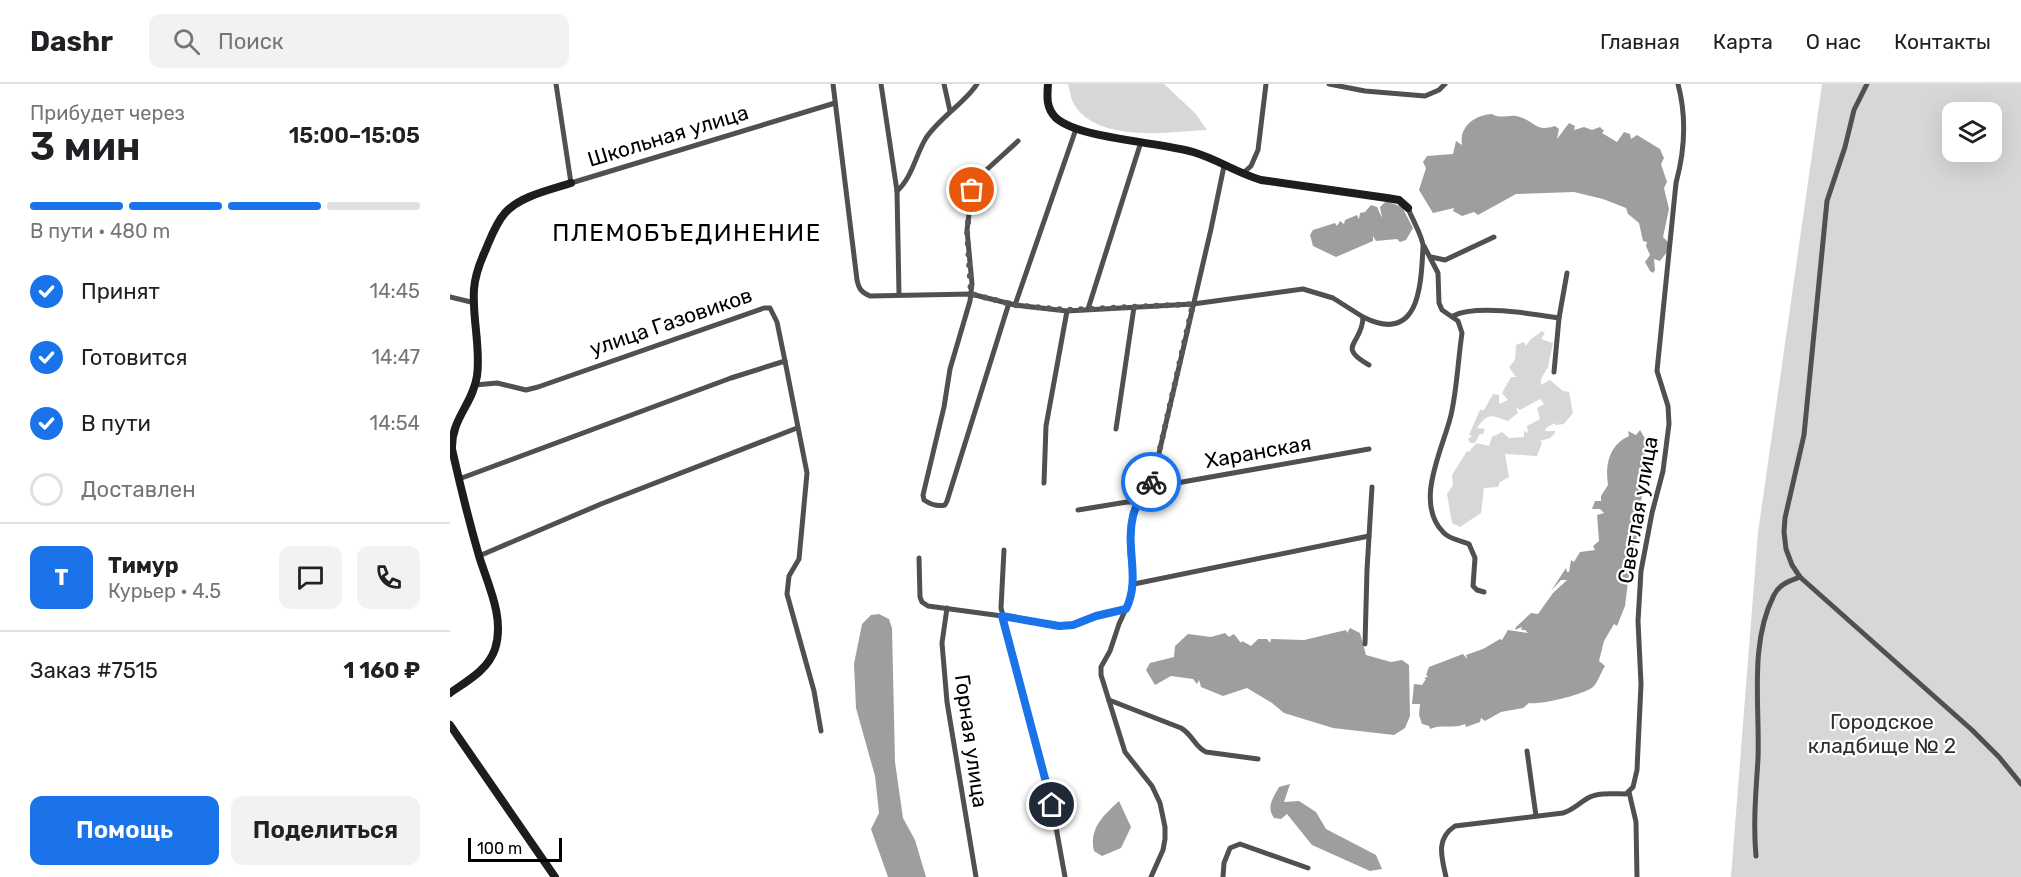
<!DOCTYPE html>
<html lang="ru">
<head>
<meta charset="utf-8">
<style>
  :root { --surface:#fff; --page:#f2f2f2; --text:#202124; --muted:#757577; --line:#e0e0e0; --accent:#1a73e8 }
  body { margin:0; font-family:Rubik,sans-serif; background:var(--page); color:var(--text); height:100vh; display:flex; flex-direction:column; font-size:22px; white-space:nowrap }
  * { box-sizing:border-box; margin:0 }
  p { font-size:20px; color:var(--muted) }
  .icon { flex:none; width:33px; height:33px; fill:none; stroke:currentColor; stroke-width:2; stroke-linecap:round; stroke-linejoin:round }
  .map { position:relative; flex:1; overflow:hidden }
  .panel { display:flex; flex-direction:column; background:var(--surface); width:450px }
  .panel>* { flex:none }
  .controls { position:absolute; left:1492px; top:18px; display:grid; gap:12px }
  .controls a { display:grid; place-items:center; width:60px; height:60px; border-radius:12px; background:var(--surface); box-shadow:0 6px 24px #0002; font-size:30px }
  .scale { position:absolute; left:18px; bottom:15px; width:94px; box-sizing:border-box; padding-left:6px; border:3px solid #000; border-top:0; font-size:16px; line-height:21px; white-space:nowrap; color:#000; -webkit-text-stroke:4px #fff; paint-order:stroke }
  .pin { position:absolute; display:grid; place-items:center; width:51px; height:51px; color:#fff; margin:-26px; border:3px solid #fff; border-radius:50%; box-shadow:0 2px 6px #0007 }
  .courier { position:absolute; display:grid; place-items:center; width:60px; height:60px; margin:-30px; border:4px solid #1a73e8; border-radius:50%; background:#fff; color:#222; box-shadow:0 2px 8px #0007 }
  .summary em { font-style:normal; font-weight:600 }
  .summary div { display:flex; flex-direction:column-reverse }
  .summary { display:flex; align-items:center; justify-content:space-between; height:102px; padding:0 30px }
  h1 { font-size:39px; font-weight:600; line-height:45px }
  .bar { display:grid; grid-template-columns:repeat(4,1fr); gap:9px 6px; align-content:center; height:72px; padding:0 30px }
  .bar i { height:8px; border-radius:4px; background:var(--line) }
  .bar .selected { background:var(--accent) }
  .bar p { grid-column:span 4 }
  .line { display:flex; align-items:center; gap:15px; padding:0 30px; border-top:2px solid var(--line) }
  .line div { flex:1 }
  .round { display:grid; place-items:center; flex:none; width:63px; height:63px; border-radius:12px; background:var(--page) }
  ol { padding:0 30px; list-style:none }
  li { display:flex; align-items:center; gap:18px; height:66px }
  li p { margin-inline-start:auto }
  li .icon { padding:6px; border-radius:50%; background:var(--accent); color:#fff; stroke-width:4 }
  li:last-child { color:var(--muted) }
  li i { width:33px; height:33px; border:3px solid var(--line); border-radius:50% }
  .primary-button { display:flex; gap:12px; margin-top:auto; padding:12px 30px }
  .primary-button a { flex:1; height:69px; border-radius:12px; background:var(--accent); color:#fff; font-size:24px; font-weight:600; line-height:69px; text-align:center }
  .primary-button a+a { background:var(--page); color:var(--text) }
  header { display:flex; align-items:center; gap:36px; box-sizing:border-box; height:84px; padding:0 30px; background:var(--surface); border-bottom:2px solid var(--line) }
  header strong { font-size:28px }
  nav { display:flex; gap:33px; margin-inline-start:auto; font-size:21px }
  .search { width:420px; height:54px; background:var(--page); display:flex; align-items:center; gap:15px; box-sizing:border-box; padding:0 21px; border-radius:12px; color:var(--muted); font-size:22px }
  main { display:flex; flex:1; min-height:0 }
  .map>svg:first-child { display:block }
</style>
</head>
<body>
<header>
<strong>Dashr</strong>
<div class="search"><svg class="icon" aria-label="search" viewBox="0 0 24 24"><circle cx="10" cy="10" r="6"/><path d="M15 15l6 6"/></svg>Поиск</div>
<nav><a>Главная</a><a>Карта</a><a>О нас</a><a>Контакты</a></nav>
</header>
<main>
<section class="panel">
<div class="summary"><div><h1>3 мин</h1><p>Прибудет через</p></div><em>15:00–15:05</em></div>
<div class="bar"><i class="selected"></i><i class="selected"></i><i class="selected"></i><i></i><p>В пути · 480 m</p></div>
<ol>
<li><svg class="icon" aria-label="check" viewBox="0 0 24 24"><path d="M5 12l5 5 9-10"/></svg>Принят<p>14:45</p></li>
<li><svg class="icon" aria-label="check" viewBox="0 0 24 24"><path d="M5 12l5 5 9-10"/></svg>Готовится<p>14:47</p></li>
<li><svg class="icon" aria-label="check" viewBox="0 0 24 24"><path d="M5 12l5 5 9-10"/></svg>В пути<p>14:54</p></li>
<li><i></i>Доставлен</li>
</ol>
<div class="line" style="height:108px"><b class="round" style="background:var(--accent);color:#fff">Т</b><div><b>Тимур</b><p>Курьер · 4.5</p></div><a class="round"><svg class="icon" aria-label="chat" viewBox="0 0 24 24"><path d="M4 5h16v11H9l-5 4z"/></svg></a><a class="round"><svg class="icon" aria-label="phone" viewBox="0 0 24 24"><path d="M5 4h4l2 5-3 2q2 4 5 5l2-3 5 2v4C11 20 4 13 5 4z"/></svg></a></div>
<div class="line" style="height:78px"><div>Заказ #7515</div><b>1 160 ₽</b></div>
<div class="primary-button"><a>Помощь</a><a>Поделиться</a></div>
</section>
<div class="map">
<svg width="1571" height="793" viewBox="0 0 1571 793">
  <rect width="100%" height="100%" fill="#fff"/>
  <g fill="#d7d7d7" fill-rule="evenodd">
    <path d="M618,0H714L745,29L757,46C720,48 650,59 625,22C621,17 620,6 618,0Z"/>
    <path d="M1372,0H1571V793H1281L1308,449ZM1503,28H1542V68H1503Z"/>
    <path d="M1092,247L1095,249L1091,255L1103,259L1098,283L1091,295V301L1100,296L1113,307L1119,308L1123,329L1114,340L1105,341V339L1096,344L1095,347H1105V349L1100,354L1090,357L1092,359L1087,372L1055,370L1059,393L1050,398L1048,403L1034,404L1031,429L1010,443L1002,439L997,410L1003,401L1002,391L1017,367L1021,368L1020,366L1027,359L1039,362L1042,353L1052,348L1059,354L1074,353V347L1078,349L1077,342L1090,335L1087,324L1094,320L1090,315L1070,326L1066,323L1068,329L1058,337C1041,331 1038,328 1027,344L1035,345L1033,350H1030L1025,359H1020L1018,355L1022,352L1019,351L1030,326H1034L1043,310L1049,311V320L1058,316L1052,309L1061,293H1066L1059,283L1065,276L1066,261L1074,258L1076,262L1080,256Z"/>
  </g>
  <g fill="#9e9e9e">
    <path d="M1042,30C1051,36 1061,29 1070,33C1087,39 1085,48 1105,42L1109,45L1107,55L1119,39L1125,42L1124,46L1134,43L1142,46L1150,43L1154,47L1152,49L1167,58L1174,48L1180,50L1181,55L1187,51L1210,65L1214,74L1211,80L1217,98L1214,104L1219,125L1213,153L1219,159L1217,168L1210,177L1204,175L1205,186L1203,189L1200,187L1195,178L1200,171L1196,162L1197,158L1193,157L1189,139L1178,130L1176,124L1153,115L1124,108L1066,110L1028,131L1024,128L1012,132L1003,127L1004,124L983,129L969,106L976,84L973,78L977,72L1003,70L1006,57L1012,61C1009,42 1025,31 1042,30Z"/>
    <path d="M936,117L952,123L963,144L956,156L950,158L947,155L926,157L923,152V157L886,173L863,162L860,151L863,146L885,139L887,142L890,137L894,140L895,136L907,131L909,135L910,129L915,128L921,121L927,123L932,134L930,123Z"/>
    <path d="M1190,346L1197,358C1192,385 1198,408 1185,433L1188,449L1181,474L1175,522L1167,542L1164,540L1154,557L1149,577L1155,582C1151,588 1148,598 1143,603C1133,611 1090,621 1079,619L1073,624L1051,628L1035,637L1031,634L1030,638L1016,643L1015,640C1004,645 991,640 980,645L979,642L972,640L969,631L970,620H962L964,600L972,601L976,595H974L978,592L976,591L979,583L1013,570L1017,575L1016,571L1033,565L1050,555L1052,556L1058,546L1078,549L1075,546H1071L1072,543L1065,546L1066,543L1081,529L1088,530L1103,509L1117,496H1111L1101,507L1116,484L1117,488H1119L1121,476L1124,478L1130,468L1145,466L1143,462L1149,457L1147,431L1154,429L1150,425H1142L1145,417H1151V412L1158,401C1155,381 1159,361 1179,352L1178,347L1186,351Z"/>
    <path d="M429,530L439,535L442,544L445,678L453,734L465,756L476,793H438L421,745L429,729L425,692L406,624L404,580L412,540L421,531Z"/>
    <path d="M900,544L910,549L916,571L941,578L952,576L959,581L960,632L955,644L944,651L883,644L834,629L822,619L797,604L773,612L751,603L749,596L747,600L743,595L721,592L705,601L696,586L700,579L724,573L725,562L738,550L761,553L775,549L779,553L784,550L791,559L792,557L801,562L808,555H817L820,559L821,555L854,556L896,546L897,549Z"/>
    <path d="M840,700L834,718L849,717L866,728L876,745L926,771L932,785L920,787L862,761L837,730L831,735L824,734C816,723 823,714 829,703Z"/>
    <path d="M669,717L681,743L671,764L652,772L644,767C639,744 653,732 669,717Z"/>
  </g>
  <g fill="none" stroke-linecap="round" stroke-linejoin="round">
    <g stroke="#505050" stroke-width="5">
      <path d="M106,0L121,99L385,19"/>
      <path d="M383,0L407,196C409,205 411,208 420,212L521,210L565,221L617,227L743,220L853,205L883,214L913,233C913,260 885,262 919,281"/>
      <path d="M431,0L447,107L449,210"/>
      <path d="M494,0L500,27"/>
      <path d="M879,0L915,7L975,12L989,6L995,0"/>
      <path d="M1417,0L1404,26L1395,63L1377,117L1354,351L1335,434L1334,448L1336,465L1342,481L1350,493L1522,646L1549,673L1571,700"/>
      <path d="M792,90L801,82L808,66L816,0"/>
      <path d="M447,107C462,94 466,70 476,54C490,33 516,18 527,0"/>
      <path d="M974,162L988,189L989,219L992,226L1008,237L1012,249C1008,276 1007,305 1001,331C993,365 963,419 994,449C1001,456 1010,456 1019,460L1025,474L1023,502L1027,506L1034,508"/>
      <path d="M981,173L995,176L1044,153"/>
      <path d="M0,213L25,219"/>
      <path d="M559,219L497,417L495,421C487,423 480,420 474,416L473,411L494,323L500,285L520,217L522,200L517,146L522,106L533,89L568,57"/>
      <path d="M565,221L626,45"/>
      <path d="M638,225L691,58"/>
      <path d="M1003,232C1026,220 1084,230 1109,234L1117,189"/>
      <path d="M913,233C969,261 971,203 973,163C974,155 961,133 958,124"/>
      <path d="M1104,288L1109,234"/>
      <path d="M25,301L47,299L76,306L88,303L314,224H320L327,238L335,277L357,389L349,475L339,492L337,510L364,607L371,647"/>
      <path d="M666,345L684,223"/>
      <path d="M9,395L281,294L335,277"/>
      <path d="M702,396L710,399L721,400L919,365"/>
      <path d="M594,399L596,342L617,227"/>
      <path d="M628,426L677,418H688"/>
      <path d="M554,466L551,524L602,721L615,793"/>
      <path d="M29,472L151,420L347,344"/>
      <path d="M469,474L470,513L472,518L478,522L552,532L609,542L623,541L646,532L676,525"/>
      <path d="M684,500L919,452"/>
      <path d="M497,524L492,559L497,618L526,793"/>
      <path d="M915,560L917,486L922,403"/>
      <path d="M659,616L731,644C742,650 745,663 756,668L808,675"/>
      <path d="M1077,667L1086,732"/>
      <path d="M1179,708L1186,738L1187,793"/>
      <path d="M1306,772C1303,739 1306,707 1308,675C1310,621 1299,560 1324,511C1329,500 1340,497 1350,493"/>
      <path d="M701,793L713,766L715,755V743L710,719L702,702L675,668L651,591V583L660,567L669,540L681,514L684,500L680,470L683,433L688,418L702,396L706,382L761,145L774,82"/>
      <path d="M773,793L774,779L780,764L790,760L858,784"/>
      <path d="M996,793C992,774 985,755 1005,742L1113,729C1123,726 1129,719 1138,714C1149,708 1164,710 1176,710L1183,703L1187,686L1191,600L1188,537L1191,487L1202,429L1213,387L1219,340L1218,322L1207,287L1226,99C1235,66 1237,34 1228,0"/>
    </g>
    <g stroke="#1d1d1d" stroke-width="8">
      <path d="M598,0C597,13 596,24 606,34C630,55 709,58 743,68C767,75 787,89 811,96L937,114L949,116L958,124"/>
      <path d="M0,609C17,597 38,586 45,565C55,534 38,501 29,472C19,437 10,401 2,365C1,335 23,320 27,292C31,264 22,234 24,205C25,191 30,178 36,165C41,153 46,139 55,129C70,112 100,106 121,99"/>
      <path d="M0,641L105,793"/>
    </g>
  </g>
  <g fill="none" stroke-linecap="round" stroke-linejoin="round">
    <path stroke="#595959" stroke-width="6" stroke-dasharray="0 10.8" d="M522,106L517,147L521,210L565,221L617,226L743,220L706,382L701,398"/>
    <path stroke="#1a73e8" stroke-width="8" d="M602,721L552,532L609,542L623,541L646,532L676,525C691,495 675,464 683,432C686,419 694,409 701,398"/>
  </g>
  <g text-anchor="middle" stroke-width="4.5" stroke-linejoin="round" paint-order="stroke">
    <g font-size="21" fill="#000" stroke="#fff">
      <text transform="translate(218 52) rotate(-17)" y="7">Школьная улица</text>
      <text transform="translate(221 238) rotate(-19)" y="7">улица Газовиков</text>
      <text transform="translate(808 368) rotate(-10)" y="7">Харанская</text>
      <text transform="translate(1188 426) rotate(-80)" y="7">Светлая улица</text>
      <text transform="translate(521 657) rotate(82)" y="7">Горная улица</text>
    </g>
    <g font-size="21" fill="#2e2e2e" stroke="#fff">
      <text x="1432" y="645">Городское<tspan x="1432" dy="24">кладбище № 2</tspan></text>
    </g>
    <g font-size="24" letter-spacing="1.5" fill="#000" stroke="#fff">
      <text x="237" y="157">ПЛЕМОБЪЕДИНЕНИЕ</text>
    </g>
  </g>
</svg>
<div class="controls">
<a><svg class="icon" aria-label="layers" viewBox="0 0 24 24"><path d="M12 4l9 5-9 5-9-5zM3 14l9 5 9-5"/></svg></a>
</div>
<div class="scale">100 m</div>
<div class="pin" style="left:522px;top:106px;background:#ea580c"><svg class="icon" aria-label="bag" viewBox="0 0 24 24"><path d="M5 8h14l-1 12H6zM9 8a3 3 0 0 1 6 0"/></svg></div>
<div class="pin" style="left:602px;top:721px;background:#1f2937"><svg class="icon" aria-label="home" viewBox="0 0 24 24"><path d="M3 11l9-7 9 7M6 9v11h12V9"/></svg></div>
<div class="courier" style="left:701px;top:398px"><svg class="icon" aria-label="bike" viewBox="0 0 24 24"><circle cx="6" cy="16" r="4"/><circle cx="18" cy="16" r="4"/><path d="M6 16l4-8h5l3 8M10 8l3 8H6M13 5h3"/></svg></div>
</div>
</main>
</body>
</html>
